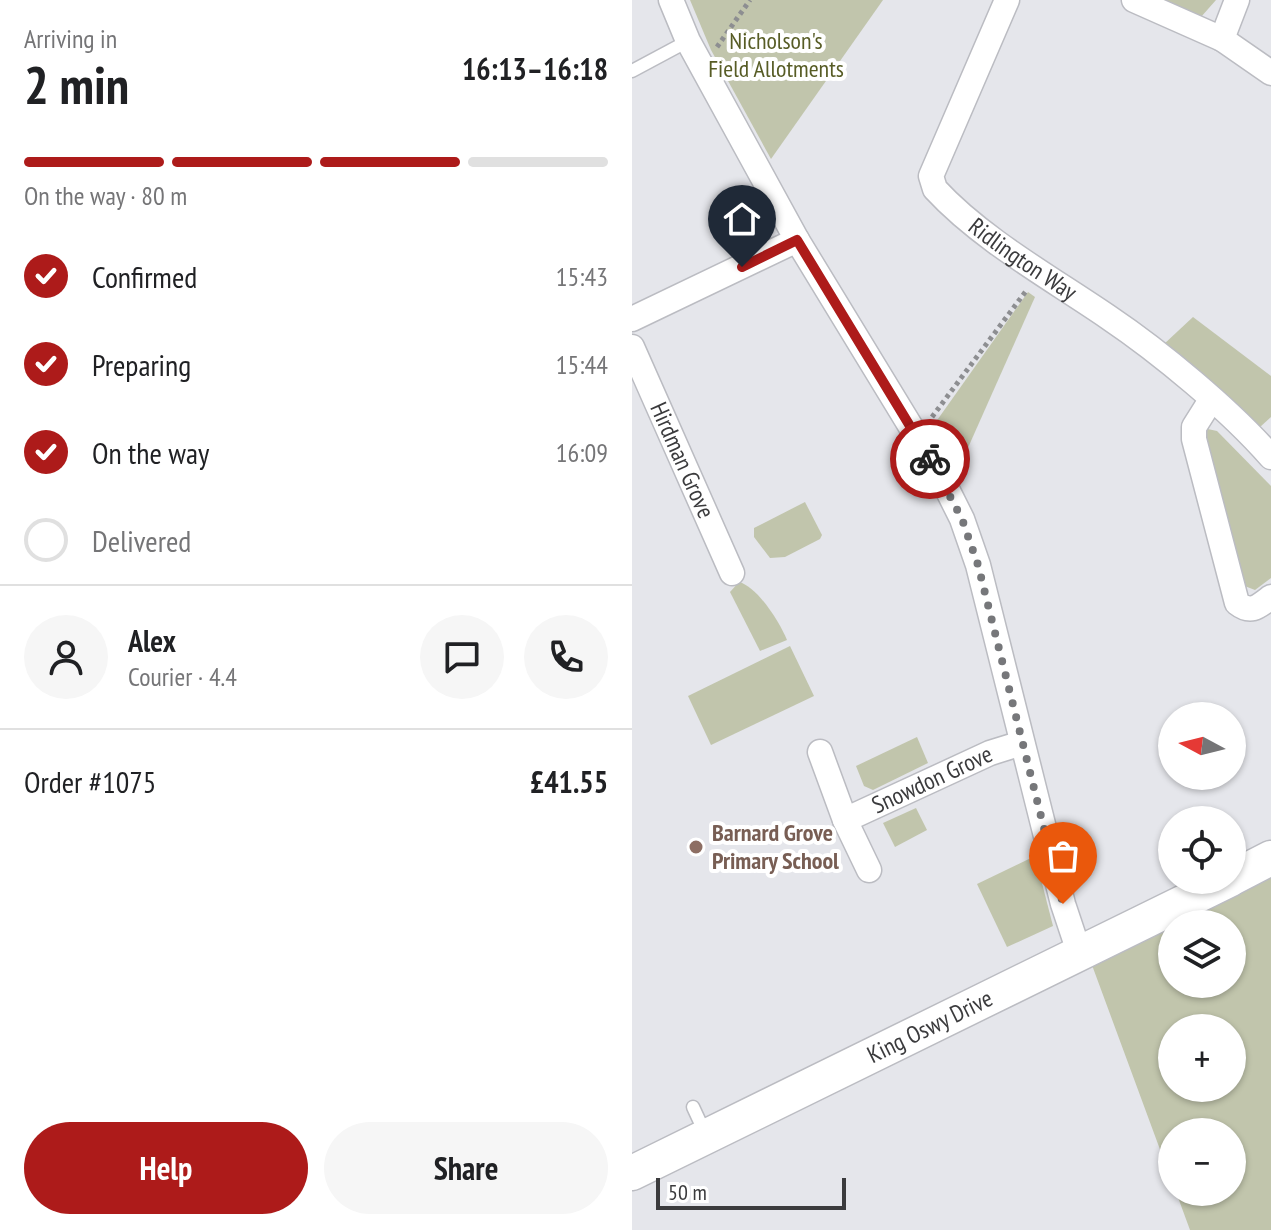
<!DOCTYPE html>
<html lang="en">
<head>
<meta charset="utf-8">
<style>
  :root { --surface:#fff; --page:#f6f6f6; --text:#202124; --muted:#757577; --line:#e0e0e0; --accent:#ad1b1a }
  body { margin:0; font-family:"PT Sans Narrow",sans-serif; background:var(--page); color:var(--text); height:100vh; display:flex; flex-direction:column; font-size:30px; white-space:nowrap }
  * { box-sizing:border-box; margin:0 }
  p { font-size:26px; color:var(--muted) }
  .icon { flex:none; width:44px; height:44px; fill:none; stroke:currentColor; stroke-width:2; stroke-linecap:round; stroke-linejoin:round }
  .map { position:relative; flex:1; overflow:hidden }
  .panel { display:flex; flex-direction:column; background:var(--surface); width:632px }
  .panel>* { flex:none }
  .needle { width:52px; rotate:277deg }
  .tools { position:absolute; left:526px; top:702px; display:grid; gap:16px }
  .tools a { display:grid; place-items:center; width:88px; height:88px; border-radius:50%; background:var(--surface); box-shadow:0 2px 6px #0004; font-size:40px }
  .scale { position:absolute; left:24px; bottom:20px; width:190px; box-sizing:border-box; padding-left:8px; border:4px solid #3b3b3d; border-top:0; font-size:22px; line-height:28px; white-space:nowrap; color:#3b3b3d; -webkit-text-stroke:6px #fff; paint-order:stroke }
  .pin { position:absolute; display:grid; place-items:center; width:68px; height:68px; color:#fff; margin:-82px -34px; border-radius:50% 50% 50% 0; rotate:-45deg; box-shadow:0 0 8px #0007 }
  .pin .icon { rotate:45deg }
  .courier { position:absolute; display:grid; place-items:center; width:80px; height:80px; margin:-40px; border:6px solid #ad1b1a; border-radius:50%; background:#fff; color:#222; box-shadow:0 2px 10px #0007 }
  .summary em { font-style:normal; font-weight:700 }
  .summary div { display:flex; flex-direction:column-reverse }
  .summary { display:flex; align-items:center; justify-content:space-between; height:136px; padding:0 24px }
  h1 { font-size:52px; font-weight:700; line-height:60px }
  .bar { display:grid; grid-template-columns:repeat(4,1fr); gap:12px 8px; align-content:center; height:96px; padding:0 24px }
  .bar i { height:10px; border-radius:6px; background:var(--line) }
  .bar .on { background:var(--accent) }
  .bar p { grid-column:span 4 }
  .line { display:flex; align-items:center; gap:20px; padding:0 24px; border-top:2px solid var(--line) }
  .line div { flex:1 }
  .round { display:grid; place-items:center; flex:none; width:84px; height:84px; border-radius:42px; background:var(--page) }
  ol { padding:0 24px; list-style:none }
  li { display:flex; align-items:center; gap:24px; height:88px }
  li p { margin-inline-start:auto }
  li .icon { padding:8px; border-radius:50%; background:var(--accent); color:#fff; stroke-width:4 }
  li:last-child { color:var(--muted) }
  li i { width:44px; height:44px; border:4px solid var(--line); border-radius:50% }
  .cta { display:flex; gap:16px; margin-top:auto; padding:16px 24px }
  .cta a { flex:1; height:92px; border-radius:48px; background:var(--accent); color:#fff; font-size:32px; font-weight:700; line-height:92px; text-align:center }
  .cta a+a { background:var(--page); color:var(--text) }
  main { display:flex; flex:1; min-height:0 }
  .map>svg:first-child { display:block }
</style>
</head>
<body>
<main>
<section class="panel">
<div class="summary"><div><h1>2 min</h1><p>Arriving in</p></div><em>16:13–16:18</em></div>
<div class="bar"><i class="on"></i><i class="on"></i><i class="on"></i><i></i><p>On the way · 80 m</p></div>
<ol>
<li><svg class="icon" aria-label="check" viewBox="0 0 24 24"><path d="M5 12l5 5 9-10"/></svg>Confirmed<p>15:43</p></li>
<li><svg class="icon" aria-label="check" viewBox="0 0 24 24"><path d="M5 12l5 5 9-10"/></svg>Preparing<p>15:44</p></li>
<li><svg class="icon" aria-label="check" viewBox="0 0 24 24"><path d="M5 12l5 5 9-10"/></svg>On the way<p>16:09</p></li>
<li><i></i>Delivered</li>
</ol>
<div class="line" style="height:144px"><a class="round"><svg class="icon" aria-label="person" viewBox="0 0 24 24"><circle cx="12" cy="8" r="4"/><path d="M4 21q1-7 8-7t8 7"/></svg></a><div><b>Alex</b><p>Courier · 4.4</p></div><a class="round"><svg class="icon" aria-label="chat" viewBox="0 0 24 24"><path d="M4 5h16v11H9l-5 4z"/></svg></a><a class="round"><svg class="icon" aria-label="phone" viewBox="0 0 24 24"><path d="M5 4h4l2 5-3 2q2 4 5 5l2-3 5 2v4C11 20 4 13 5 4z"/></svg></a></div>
<div class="line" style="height:104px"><div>Order #1075</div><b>£41.55</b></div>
<div class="cta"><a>Help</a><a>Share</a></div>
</section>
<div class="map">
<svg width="639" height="1230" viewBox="0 0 639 1230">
  <rect width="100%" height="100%" fill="#e5e6eb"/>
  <g fill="#c1c5ac" fill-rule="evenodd">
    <path d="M58,0H251L139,159L79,50Z"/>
    <path d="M521,0H584L569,17Z"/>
    <path d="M396,292L403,297L327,468L301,426Z"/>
    <path d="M561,317L639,376V417L628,427L531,345Z"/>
    <path d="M571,428L585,431L639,486V578L623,590L610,585Z"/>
    <path d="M173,502L190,535L188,539L153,557L138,558L122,537V528Z"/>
    <path d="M107,582C126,587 148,623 155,640L128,651L98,592Z"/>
    <path d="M158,646L182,696L79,745L56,696Z"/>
    <path d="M285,737L296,763L241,790L232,786L224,766Z"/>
    <path d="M284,808L295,830L263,847L251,823Z"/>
    <path d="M403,856L421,926L375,947L345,884Z"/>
    <path d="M639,866V1230H558L544,1192H600V1132H540V1182L457,957ZM540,924H600V984H540ZM540,1028H600V1088H540Z"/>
  </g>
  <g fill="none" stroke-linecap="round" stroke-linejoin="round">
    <defs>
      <g id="lane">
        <path d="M0,71L56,41"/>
        <path d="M61,1107L74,1135"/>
      </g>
      <g id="street">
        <path d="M39,0L56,41L165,240L307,473L330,519L346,565L431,904L448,955"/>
        <path id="s1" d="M375,0L299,176L303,189C349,239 419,278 476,317C528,352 598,410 639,457"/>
        <path d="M502,0L590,39L639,73"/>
        <path d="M590,39L605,0"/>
        <path d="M0,319L165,240"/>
        <path id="s2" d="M0,347L100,573"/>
        <path d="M579,400L562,427V439L605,603C619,614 626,607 639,597"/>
        <path d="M188,752L213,820L237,870"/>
        <path id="s3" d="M213,820L358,753L390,743"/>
      </g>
      <g id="secondary">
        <path d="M600,878L639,858"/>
        <path id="s4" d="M0,1173L597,880"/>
      </g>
    </defs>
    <use href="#lane" stroke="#bbbcc2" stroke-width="15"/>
    <use href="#street" stroke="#bbbcc2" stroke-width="27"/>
    <use href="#secondary" stroke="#bbbcc2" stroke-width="37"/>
    <g stroke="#8d8e91" stroke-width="5" stroke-dasharray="4 4" stroke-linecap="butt">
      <path d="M85,47L118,0"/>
      <path d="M300,417L394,291"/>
    </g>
    <use href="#lane" stroke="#fff" stroke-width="12"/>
    <use href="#street" stroke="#fff" stroke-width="24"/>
    <use href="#secondary" stroke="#fff" stroke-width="34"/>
  </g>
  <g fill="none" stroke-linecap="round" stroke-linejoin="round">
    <path stroke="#76777a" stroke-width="8" stroke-dasharray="0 14.4" d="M298,459L330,519L346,565L431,904"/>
    <path stroke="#ad1b1a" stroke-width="10" d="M110,267L165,240L298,459"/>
  </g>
  <circle fill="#8d6e63" stroke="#fff" stroke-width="3" cx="64" cy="847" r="8"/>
  <g text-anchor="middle" stroke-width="8" stroke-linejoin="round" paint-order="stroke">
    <g font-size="24" fill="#575c25" stroke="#fff">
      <text x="144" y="49">Nicholson's<tspan x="144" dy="28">Field Allotments</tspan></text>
    </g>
    <g font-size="24" fill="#3b3b3d" stroke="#fff">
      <text dy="8" stroke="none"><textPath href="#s1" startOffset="318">Ridlington Way</textPath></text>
      <text dy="8" stroke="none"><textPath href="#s2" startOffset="124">Hirdman Grove</textPath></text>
      <text dy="8" stroke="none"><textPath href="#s3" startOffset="96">Snowdon Grove</textPath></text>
      <text dy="8" stroke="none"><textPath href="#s4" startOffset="332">King Oswy Drive</textPath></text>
    </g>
    <g font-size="24" font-weight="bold" fill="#785e54" stroke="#fff" text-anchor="start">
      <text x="80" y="841">Barnard Grove<tspan x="80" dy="28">Primary School</tspan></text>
    </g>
  </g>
</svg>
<div class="tools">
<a><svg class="needle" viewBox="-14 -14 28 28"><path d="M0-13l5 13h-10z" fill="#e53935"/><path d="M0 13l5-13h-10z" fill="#757577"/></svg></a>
<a><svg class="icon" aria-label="locate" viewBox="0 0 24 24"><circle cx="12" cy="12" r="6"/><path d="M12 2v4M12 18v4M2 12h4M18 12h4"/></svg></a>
<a><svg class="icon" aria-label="layers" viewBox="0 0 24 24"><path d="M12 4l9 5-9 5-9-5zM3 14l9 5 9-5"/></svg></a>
<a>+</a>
<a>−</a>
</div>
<div class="scale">50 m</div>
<div class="pin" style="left:431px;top:904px;background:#ea580c"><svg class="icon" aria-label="bag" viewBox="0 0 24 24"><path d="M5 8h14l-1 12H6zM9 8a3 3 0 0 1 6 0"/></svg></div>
<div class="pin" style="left:110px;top:267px;background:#1f2937"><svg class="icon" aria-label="home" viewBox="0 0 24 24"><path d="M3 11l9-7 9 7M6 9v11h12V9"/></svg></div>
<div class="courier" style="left:298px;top:459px"><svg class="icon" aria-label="bike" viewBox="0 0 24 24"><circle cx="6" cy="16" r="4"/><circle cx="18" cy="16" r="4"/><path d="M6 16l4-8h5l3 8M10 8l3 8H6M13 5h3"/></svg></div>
</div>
</main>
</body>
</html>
